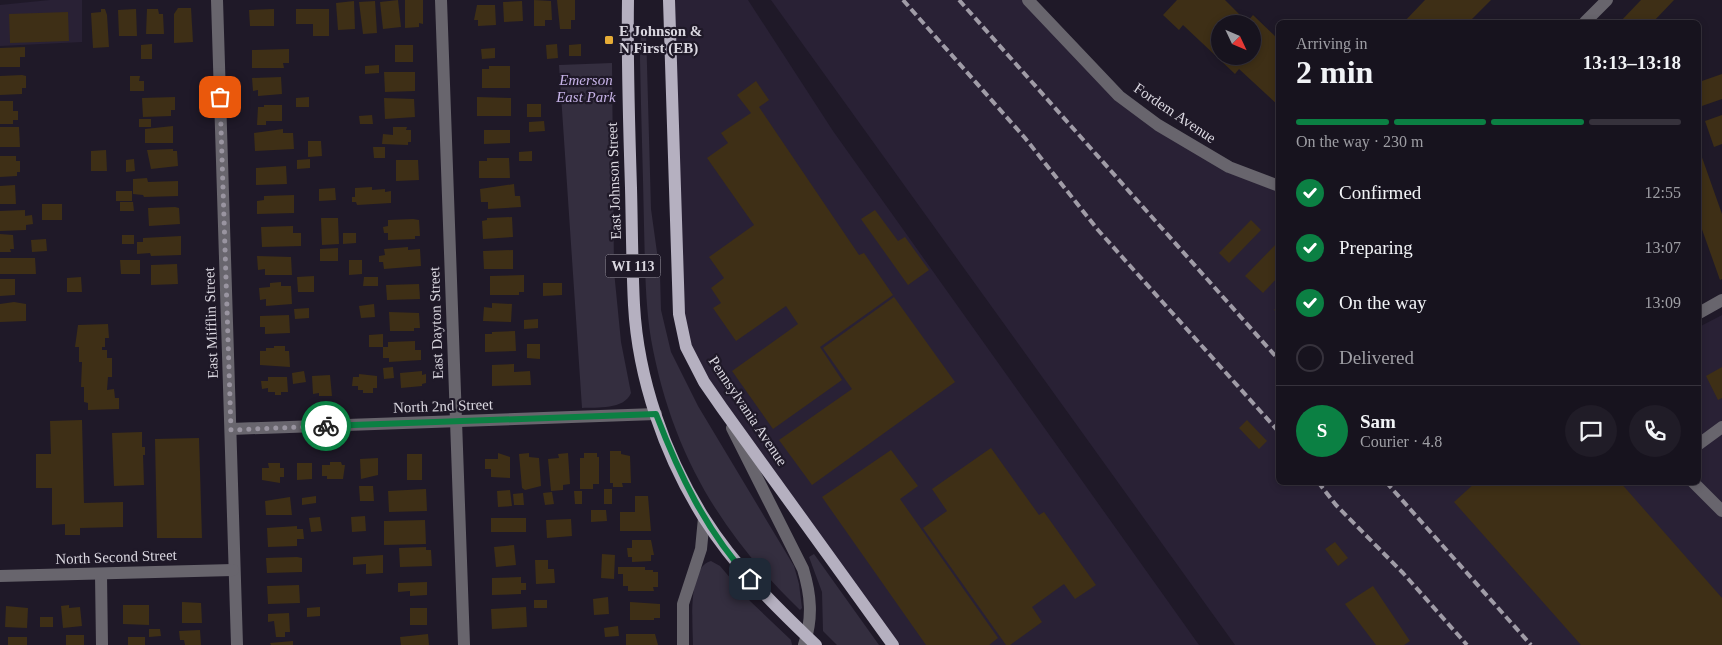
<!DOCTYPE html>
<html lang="en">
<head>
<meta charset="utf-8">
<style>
  :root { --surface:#17131e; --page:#201c27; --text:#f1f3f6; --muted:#9e9ea4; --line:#36323c; --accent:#0b8043 }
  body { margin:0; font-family:"Times New Roman",serif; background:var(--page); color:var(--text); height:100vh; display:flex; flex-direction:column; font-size:19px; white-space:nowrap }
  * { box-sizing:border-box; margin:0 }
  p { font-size:16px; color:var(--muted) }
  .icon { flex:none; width:28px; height:28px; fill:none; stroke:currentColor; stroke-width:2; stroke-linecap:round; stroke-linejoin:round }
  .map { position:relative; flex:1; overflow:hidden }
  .panel { position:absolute; left:1276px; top:20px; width:425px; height:465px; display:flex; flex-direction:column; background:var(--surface); border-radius:8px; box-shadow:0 2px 8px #0003,0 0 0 1px var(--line) }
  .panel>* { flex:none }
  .needle { width:32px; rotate:134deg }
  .fabs { position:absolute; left:1211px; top:15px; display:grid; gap:10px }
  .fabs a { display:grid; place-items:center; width:50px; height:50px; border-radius:50%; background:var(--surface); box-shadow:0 2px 8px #0003,0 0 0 1px var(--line); font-size:25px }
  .pin { position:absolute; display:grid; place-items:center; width:42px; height:42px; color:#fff; margin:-21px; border-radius:10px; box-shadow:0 2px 8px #0006 }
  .courier { position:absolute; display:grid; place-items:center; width:50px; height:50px; margin:-25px; border:4px solid #0b8043; border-radius:50%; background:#fff; color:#222; box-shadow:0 1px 6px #0007 }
  .overview em { font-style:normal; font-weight:700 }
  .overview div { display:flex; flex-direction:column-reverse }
  .overview { display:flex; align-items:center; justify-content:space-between; height:85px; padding:0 20px }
  h1 { font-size:32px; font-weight:700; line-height:38px }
  .bar { display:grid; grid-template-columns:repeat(4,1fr); gap:8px 5px; align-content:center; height:60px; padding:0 20px }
  .bar i { height:6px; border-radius:4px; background:var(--line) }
  .bar .active { background:var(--accent) }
  .bar p { grid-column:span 4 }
  .line { display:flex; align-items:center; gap:12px; padding:0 20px; border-top:1px solid var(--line) }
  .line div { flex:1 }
  .round { display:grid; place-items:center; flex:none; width:52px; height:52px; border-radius:26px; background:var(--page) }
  ol { padding:0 20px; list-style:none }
  li { display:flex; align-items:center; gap:15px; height:55px }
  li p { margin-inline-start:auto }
  li .icon { padding:5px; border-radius:50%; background:var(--accent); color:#fff; stroke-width:4 }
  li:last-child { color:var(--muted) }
  li i { width:28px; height:28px; border:2px solid var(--line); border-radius:50% }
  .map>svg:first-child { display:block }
</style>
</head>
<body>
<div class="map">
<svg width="1722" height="645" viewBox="0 0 1722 645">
  <rect width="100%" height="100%" fill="#1f1928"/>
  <g fill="#292135">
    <path d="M50,0H82V42L0,46V5Z"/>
    <path d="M669,0H748L833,131L1199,645H893L686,347Z"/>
    <path d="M771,0H1028L1158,125L1279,186V482H1699V327L1722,315V645H1235Z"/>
  </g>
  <g fill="#342e3f">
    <path d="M641,30H646L651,209L660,274L661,310L671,352L698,406L794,566L799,584L802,608L800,610C719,532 671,450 651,339C645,302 645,263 644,226C643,170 641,115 640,59Z"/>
    <path d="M612,63L614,271L621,342L631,393C624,410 597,407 582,408L559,65Z"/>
    <path d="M814,554L879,645H837L823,631L822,592L809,557Z"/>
    <path d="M711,561L720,566L750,601L791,640L792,645H693C693,626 687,567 711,561Z"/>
  </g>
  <g fill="#3e2f16" fill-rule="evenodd">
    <path d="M398,0L401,27L383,29L380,2Z"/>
    <path d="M405,0H423V24L419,23V27L405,28Z"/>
    <path d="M534,0L551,1L552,20H545V26H534Z"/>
    <path d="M557,0H575V20H571V29H560Z"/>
    <path d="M1177,0H1225L1247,22L1253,15L1279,40V106L1239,69L1235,74L1183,25L1179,30L1163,15ZM1220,24H1252V56H1220Z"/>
    <path d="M1425,0H1491L1469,22H1404Z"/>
    <path d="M1641,0H1674L1653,22H1620Z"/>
    <path d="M354,1L355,29L338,30L336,3Z"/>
    <path d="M375,1L377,33L363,34L359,2Z"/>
    <path d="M522,1L523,21L504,22L503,2Z"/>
    <path d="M477,5H495L496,25L478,26V20H474Z"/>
    <path d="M178,8H191L193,42L174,43V14Z"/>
    <path d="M101,9H105L107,15L109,47L93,48L91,13L101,12Z"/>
    <path d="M136,9L137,36H119L118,10Z"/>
    <path d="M147,9H158L159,14H163L164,34H146Z"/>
    <path d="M274,9V26H250L249,10Z"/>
    <path d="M296,9H329V36H313V24H296Z"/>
    <path d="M68,12L69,41L10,43L9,14Z"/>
    <path d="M152,44V59H141V45Z"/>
    <path d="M557,44L558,58L547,59L546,45Z"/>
    <path d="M581,44V56H569V45Z"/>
    <rect x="395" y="45" width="18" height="17"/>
    <path d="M25,47V57H20V67H0V48Z"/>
    <path d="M495,48V58L482,59L481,49Z"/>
    <path d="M289,49V63H283L284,68H252V50Z"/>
    <path d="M379,65V73L365,74V66Z"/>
    <path d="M489,66H510V88H482V69H489Z"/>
    <path d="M384,72H415V91L385,92Z"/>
    <path d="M1722,74V99L1699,107V82Z"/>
    <path d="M22,75L26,76V88H22V94L0,95V76Z"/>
    <path d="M130,76H140L139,81H144V91H130Z"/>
    <path d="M281,77L282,94L258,96V90L253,91L252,78Z"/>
    <path d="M756,81L769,100L759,107L859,255L864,253L893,295L820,347L842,380L773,429L732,371L798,324L786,306L736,341L713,308L721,303L711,288L724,278L709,257L754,225L707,158L728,143L721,133L751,113L737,95Z"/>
    <path d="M175,97V110H171V116L143,117L142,98Z"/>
    <path d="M309,97V107H296V98Z"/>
    <path d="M477,97L511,98V116H477Z"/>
    <path d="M384,98L414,99L415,117L385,119Z"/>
    <path d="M0,101H13V111H18V120H13V124H0Z"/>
    <rect x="527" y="104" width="14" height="13"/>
    <path d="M264,105H282V121H266V125H257L258,107H264Z"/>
    <path d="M372,115L373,124H360L359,116Z"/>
    <path d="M1722,115V144L1714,147L1705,121Z"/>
    <rect x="139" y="119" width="12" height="8"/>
    <path d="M544,121L545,131L529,132V122Z"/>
    <path d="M173,126V143H145V129Z"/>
    <path d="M0,127H19L20,147H0Z"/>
    <path d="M393,127H407L406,130H411V142H408V145L382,144L383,134L393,135Z"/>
    <path d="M283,129V133H293L294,149L255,151L254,133Z"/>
    <path d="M484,130H510V143L484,144Z"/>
    <path d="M308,141H321L322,156L308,157Z"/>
    <path d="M373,147H385V158H374Z"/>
    <path d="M173,149V151H177L178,166L151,169L147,150Z"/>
    <path d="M1699,149L1722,214V279L1720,280L1699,221Z"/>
    <path d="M106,150L107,171H91V151Z"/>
    <path d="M532,151V161H519V152Z"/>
    <path d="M0,156H16V161H20V172H17V176L0,177Z"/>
    <path d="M487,158H509L510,178H479V161H487Z"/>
    <path d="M134,159L135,171L126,172V160Z"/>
    <path d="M310,159V168L297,169V160Z"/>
    <path d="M396,160H418L419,180L396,181Z"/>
    <path d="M286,166L287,184L256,185V168Z"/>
    <path d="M147,178L148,182L178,181V196L144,197L143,195L133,194V179Z"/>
    <path d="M514,184L515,196H520L521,207L488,209V202H481L480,189Z"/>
    <path d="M15,185L16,204H0V186Z"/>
    <path d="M372,187V190L385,189V192L391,191V203L357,205L356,202H352V197H355V188Z"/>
    <path d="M335,188L336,200L319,201V189Z"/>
    <rect x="116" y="191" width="16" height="10"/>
    <path d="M294,195V213L257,214V201L264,200V196Z"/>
    <path d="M120,202H133L134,211H120Z"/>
    <rect x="42" y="204" width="20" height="16"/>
    <path d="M175,207L179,208L180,224L149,226L148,208Z"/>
    <path d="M25,210V216L32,215L33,224L26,225V230L0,231V211Z"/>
    <path d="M875,210L898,241L905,237L929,270L908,285L861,219Z"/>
    <path d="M512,217L513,237L483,239L482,221L487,220V218Z"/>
    <path d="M321,218H338L339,244L322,245Z"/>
    <path d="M413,219L419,220L420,236H415V239L388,240V233H384L383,227L388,226V220Z"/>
    <path d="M1251,220L1261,230L1229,263L1219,253Z"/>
    <path d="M293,226V233H301V246L262,247L261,227Z"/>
    <path d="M343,233H356V243L343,244Z"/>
    <path d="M0,234L13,235L14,249H10L11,252H0Z"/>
    <rect x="122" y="235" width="12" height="9"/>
    <path d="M181,236V255L151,256L150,253L137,254V242H143V238Z"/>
    <path d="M46,239L47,251L32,252L31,240Z"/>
    <path d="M1279,241V276L1263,293L1245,276Z"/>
    <path d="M408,247V250L420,249L421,266L384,269L383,262H379V256L385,255L384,249Z"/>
    <path d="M338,248V261H320V249Z"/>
    <path d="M513,250V269H484L483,251Z"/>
    <path d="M257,256L291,257L292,275H265V269L258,270Z"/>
    <path d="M0,258H35L36,274H0Z"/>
    <path d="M120,260H140V274H121Z"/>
    <path d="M349,260H362V274L349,275Z"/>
    <path d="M177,264L178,284L151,285V265Z"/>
    <path d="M524,275V292H519V295H490V276Z"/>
    <path d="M314,276V292H298L297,277Z"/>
    <path d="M81,277L82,292H67V278Z"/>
    <path d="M364,277H378V286H363Z"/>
    <path d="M0,279H15V295L0,296Z"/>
    <path d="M281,282V286H291L292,304L266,306V299L260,300L259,288L270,287V283Z"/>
    <path d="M543,283H562V295L543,296Z"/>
    <path d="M419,284L420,299L387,300L386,285Z"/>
    <path d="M894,297L955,382L812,485L779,440L852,389L823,348Z"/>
    <path d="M14,302L26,304V321L0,322V304Z"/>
    <path d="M492,303L512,304L511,322L483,321L484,307L492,308Z"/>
    <path d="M374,304L375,317L361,318L359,306Z"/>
    <path d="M1279,304V314L1274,310Z"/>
    <path d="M309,308V318L295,319L294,309Z"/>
    <path d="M389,312L419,313L420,328H414V331H390Z"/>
    <path d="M289,315L290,333L265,334V327H260V316Z"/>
    <path d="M538,319V328L524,329V320Z"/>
    <path d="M108,324L109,338H105V347H102V350H107V358H112V377H108L107,390L114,389L115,398H119V409L88,410V403L84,402V387H81L82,362H79V347H75L78,325Z"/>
    <path d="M515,331L516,351L485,352V334H492V332Z"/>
    <path d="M383,334V347H369V335Z"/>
    <path d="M415,341V350H421V360L389,362V358H383V347H388V342Z"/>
    <path d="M527,344H540V359L527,358Z"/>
    <path d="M274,346H285V351H289L290,367L260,365V351H266V348H274Z"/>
    <path d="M514,364V372L530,371L531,385L492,386V365Z"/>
    <path d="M393,367L394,378L384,379L383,368Z"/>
    <path d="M1722,367V398L1718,400L1706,376Z"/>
    <path d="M304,371L306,382L293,384L292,373Z"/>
    <path d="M422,371V375L426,374V383L422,384V386L401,388L400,373Z"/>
    <path d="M359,374L377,376V388H373V393H363V390H358V386H352L353,377H359Z"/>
    <path d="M330,375L332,396H319V393L313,394L312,376Z"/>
    <path d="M268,377H287L288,392H281V395H275V392H268V388L262,389L261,381H268Z"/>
    <path d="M82,420L84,503L123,502V527L80,528V535H65V524L52,525V488H36V454H51L50,421Z"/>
    <path d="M1247,420L1267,441L1259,449L1239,428Z"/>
    <path d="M142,432V447H145V455H143L144,485L114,486L112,433Z"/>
    <path d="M199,438L202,538H157L155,439Z"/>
    <path d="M991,448L1039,515L1044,512L1096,585L1075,599L1064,584L1032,607L1042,622L1010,645H1006L923,528L947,511L932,489Z"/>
    <path d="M891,450L918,486L900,499L998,638L989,645H926L822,497Z"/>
    <path d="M610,451H621V454L630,456L631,483H622L623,487H613V483H610Z"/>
    <path d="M498,453L510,457V478L491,477V469H485V459H498Z"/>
    <path d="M529,453V457L539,458L541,486L525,490L522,488L519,454Z"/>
    <path d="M568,453L570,484L563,485V490L551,491L548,459L559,458L558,454Z"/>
    <path d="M584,453H597V457H599V484H593V489H580V458H584Z"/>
    <rect x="407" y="454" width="15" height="26"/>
    <path d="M378,458V475L361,479L360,459Z"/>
    <path d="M330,462H341L342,465H345L343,479H327V476H322V465H330Z"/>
    <path d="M268,463H280V468H284V477H280V483L262,480V468H269Z"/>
    <path d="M297,463H312V479L297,480Z"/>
    <path d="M1476,482H1620L1722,598V645H1581L1454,502Z"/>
    <path d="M359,486H373L374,501H360Z"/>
    <path d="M426,489L427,511L389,512L388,491Z"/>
    <rect x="604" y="489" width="8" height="15"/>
    <path d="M510,490L512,506L498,507L497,491Z"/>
    <path d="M574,491H582V504H575Z"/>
    <path d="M552,492L554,504L545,505L543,493Z"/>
    <path d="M523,493L524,505H514L513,494Z"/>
    <path d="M316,496V503L302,505V498Z"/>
    <path d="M635,496H648L651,531H620V512H635Z"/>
    <path d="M290,497L292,515H266L265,501Z"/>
    <path d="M591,510H606L607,521L591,522Z"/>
    <path d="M365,516L366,531L352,532L351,517Z"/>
    <path d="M320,517L322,531L311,532L309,518Z"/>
    <rect x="491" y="518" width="35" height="14"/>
    <path d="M571,519L572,536L547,538L546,520Z"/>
    <path d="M425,520L426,544L384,545V521Z"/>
    <path d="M297,526V529H303L304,539H297V546L268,547L267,528Z"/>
    <path d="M632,540H651L654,555H651V561L632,562V557H628L627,548H632Z"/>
    <path d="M1335,542L1348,558L1338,566L1325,549Z"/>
    <path d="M514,545L516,565L496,567L494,547Z"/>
    <path d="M426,547V550H431L432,566L400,567L399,548Z"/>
    <path d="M602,554L615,555L614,579L601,578Z"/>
    <path d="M383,555V573L366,574V564L353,565V557Z"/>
    <path d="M297,557L302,558V572L267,573L266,558Z"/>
    <path d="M535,560H548V569H554L555,583L536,584Z"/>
    <path d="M618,567H645V570H653V572H658V587H653L654,591H628V586H623V574H618Z"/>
    <path d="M521,577V583H526V590H521V594L492,595V578Z"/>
    <path d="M427,582V595L410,596V591L398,592V583Z"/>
    <path d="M299,585L300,603L268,604L267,586Z"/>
    <path d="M1373,586L1410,641L1404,645H1376L1345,604Z"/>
    <path d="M608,597L609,614L594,615L593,599Z"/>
    <rect x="534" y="600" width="13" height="8"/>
    <path d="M182,602L201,603L202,623H182Z"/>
    <path d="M630,602L660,604V618H654V620H630Z"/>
    <path d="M69,605V608L80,607L82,626L63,628L61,606Z"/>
    <path d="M123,605H149V625L123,624Z"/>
    <path d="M6,606L28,608L27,628L5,627Z"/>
    <path d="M320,607V616L307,617V608Z"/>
    <path d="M526,607L527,627L492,629L491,609Z"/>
    <rect x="410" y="608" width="17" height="17"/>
    <path d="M289,613L290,632H285V637H276L274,621L268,622V614Z"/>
    <rect x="40" y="617" width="13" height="10"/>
    <path d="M618,626L619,636L605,637L604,628Z"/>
    <path d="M149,629H160L161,636L149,637Z"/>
    <path d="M200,630L201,645H185L184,640H180L179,631Z"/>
    <path d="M428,634L429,645H401L400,637Z"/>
    <path d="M626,634H655L658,645H626Z"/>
    <rect x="66" y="635" width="18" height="10"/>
    <rect x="8" y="637" width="19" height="8"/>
    <rect x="128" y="637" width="17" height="8"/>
    <path d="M293,641V645H271L270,643Z"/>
  </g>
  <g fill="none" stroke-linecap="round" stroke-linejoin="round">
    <g stroke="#68656d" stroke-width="12">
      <path d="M217,0L237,645"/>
      <path d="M441,0L464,645"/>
      <path d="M1028,0L1119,96L1158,125L1229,167L1279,186"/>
      <path d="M1585,22L1607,0"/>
      <path d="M1699,313L1722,300"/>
      <path d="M732,428L803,569C811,595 813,618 804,645"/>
      <path d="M231,429L656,414"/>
      <path d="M1699,444L1722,427"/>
      <path d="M1693,482L1722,511"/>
      <path d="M101,575L102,645"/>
      <path d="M0,576L233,570"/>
      <path d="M683,645V604L701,549L704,518"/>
    </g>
    <g stroke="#b5b0c0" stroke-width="12">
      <path d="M628,0C627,63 629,126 631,188C632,227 632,266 634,305C638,379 665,456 704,518C735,567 775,606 816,645"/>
      <path d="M669,0L679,314L686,347L704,382L722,408L893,645"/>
    </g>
    <g stroke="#a09ca7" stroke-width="4" stroke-dasharray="8 4" stroke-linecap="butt">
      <path d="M903,0L1025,138L1098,230L1279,432"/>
      <path d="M959,0L1279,360"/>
      <path d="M1318,482L1336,505L1403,573L1467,645"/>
      <path d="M1386,482L1531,645"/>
    </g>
  </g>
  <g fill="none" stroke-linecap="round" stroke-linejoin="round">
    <path stroke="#9994a0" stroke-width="5" stroke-dasharray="0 9" d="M220,97L231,430L326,426"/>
    <path stroke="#0b8043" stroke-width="6" d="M326,426L656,414C679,474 706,531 750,579"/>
  </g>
  <rect fill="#e6ac36" stroke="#1f1928" stroke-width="2" x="604" y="35" width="10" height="10" rx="2.5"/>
  <g text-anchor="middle" stroke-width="4.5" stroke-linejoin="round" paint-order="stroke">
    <rect fill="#1f1928" stroke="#a29ea9" stroke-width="1" x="605.5" y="254.5" width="55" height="23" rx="4"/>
    <g font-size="14" font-weight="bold" fill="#dad7e0">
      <text x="633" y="271">WI 113</text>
    </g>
    <g font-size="15" font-weight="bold" fill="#dad7e0" stroke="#1f1928" text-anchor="start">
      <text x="619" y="36">E Johnson &amp;<tspan x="619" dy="17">N First (EB)</tspan></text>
    </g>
    <g font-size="15" font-style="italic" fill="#c6b3e7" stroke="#1f1928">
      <text x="586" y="85">Emerson<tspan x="586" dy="17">East Park</tspan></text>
    </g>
    <g font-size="15" fill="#dad7e0" stroke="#1f1928">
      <text transform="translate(1175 113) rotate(34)" y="5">Fordem Avenue</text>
      <text transform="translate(614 181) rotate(-92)" y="5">East Johnson Street</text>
      <text transform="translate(211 323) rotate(-92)" y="5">East Mifflin Street</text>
      <text transform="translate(436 323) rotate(-92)" y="5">East Dayton Street</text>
      <text transform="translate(443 406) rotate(-2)" y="5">North 2nd Street</text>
      <text transform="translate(748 411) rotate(56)" y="5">Pennsylvania Avenue</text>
      <text transform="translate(116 557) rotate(-2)" y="5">North Second Street</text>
    </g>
  </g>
</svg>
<div class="fabs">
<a><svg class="needle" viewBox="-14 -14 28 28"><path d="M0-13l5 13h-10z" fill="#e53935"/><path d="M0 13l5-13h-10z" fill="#9e9ea4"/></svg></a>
</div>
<div class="pin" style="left:220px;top:97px;background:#ea580c"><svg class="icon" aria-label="bag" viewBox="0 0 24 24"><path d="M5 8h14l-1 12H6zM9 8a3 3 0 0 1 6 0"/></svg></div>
<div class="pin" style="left:750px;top:579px;background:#1f2937"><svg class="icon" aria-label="home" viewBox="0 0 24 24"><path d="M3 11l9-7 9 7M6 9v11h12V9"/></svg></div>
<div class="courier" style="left:326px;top:426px"><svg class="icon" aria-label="bike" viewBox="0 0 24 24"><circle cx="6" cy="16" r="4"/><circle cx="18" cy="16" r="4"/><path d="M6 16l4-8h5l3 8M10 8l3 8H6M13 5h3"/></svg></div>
<section class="panel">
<div class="overview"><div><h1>2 min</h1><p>Arriving in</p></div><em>13:13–13:18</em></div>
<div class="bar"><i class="active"></i><i class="active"></i><i class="active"></i><i></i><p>On the way · 230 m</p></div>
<ol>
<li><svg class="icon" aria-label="check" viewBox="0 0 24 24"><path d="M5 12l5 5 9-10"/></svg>Confirmed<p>12:55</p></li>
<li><svg class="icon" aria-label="check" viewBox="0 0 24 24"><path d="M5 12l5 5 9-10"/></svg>Preparing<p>13:07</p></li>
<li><svg class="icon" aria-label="check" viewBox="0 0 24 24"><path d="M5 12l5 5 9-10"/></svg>On the way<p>13:09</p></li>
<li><i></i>Delivered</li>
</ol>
<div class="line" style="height:90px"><b class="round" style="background:var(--accent);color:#fff">S</b><div><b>Sam</b><p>Courier · 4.8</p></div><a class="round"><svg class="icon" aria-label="chat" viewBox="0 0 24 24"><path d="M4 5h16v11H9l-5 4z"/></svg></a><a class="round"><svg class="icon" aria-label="phone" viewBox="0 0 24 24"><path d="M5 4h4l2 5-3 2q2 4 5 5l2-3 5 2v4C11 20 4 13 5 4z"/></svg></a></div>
</section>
</div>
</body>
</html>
